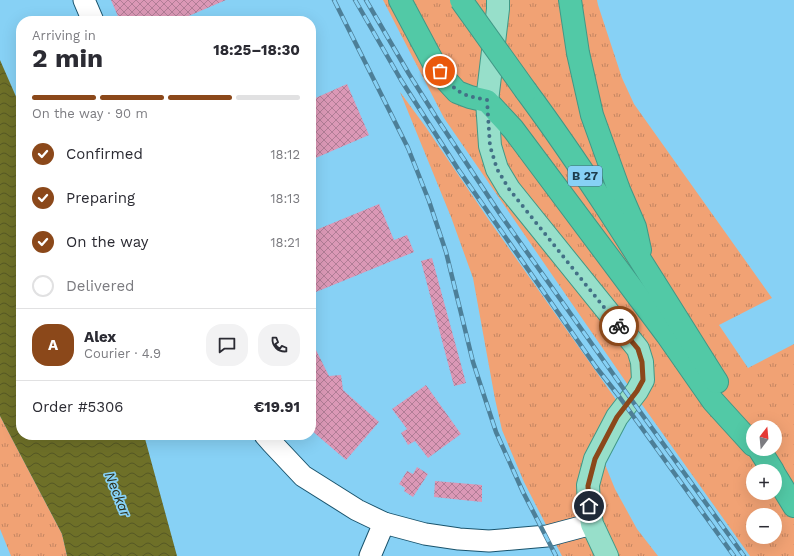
<!DOCTYPE html>
<html lang="en">
<head>
<meta charset="utf-8">
<style>
  :root { --surface:#fff; --page:#f2f2f3; --text:#2b2b33; --muted:#7c7c81; --line:#e1e1e2; --accent:#8b481a }
  body { margin:0; font-family:"Work Sans",sans-serif; background:var(--page); color:var(--text); height:100vh; display:flex; flex-direction:column; font-size:15px; white-space:nowrap }
  * { box-sizing:border-box; margin:0 }
  p { font-size:13px; color:var(--muted) }
  .icon { flex:none; width:22px; height:22px; fill:none; stroke:currentColor; stroke-width:2; stroke-linecap:round; stroke-linejoin:round }
  .map { position:relative; flex:1; overflow:hidden }
  .details { position:absolute; left:16px; top:16px; width:300px; height:424px; display:flex; flex-direction:column; background:var(--surface); border-radius:16px; box-shadow:0 4px 16px #0002 }
  .details>* { flex:none }
  .needle { width:26px; rotate:16deg }
  .controls { position:absolute; left:746px; top:420px; display:grid; gap:8px }
  .controls a { display:grid; place-items:center; width:36px; height:36px; border-radius:50%; background:var(--surface); box-shadow:0 4px 16px #0002; font-size:20px }
  .pin { position:absolute; display:grid; place-items:center; width:34px; height:34px; color:#fff; margin:-17px; border:2px solid #fff; border-radius:50%; box-shadow:0 1px 4px #0007 }
  .courier { position:absolute; display:grid; place-items:center; width:40px; height:40px; margin:-20px; border:3px solid #8b481a; border-radius:50%; background:#fff; color:#222; box-shadow:0 1px 5px #0007 }
  .headline em { font-style:normal; font-weight:700 }
  .headline div { display:flex; flex-direction:column-reverse }
  .headline { display:flex; align-items:center; justify-content:space-between; height:68px; padding:0 16px }
  h1 { font-size:26px; font-weight:700; line-height:30px }
  .bar { display:grid; grid-template-columns:repeat(4,1fr); gap:6px 4px; align-content:center; height:48px; padding:0 16px }
  .bar i { height:5px; border-radius:3px; background:var(--line) }
  .bar .current { background:var(--accent) }
  .bar p { grid-column:span 4 }
  .line { display:flex; align-items:center; gap:10px; padding:0 16px; border-top:1px solid var(--line) }
  .line div { flex:1 }
  .round { display:grid; place-items:center; flex:none; width:42px; height:42px; border-radius:16px; background:var(--page) }
  ol { padding:0 16px; list-style:none }
  li { display:flex; align-items:center; gap:12px; height:44px }
  li p { margin-inline-start:auto }
  li .icon { padding:4px; border-radius:50%; background:var(--accent); color:#fff; stroke-width:4 }
  li:last-child { color:var(--muted) }
  li i { width:22px; height:22px; border:2px solid var(--line); border-radius:50% }
  .map>svg:first-child { display:block }
</style>
</head>
<body>
<div class="map">
<svg width="794" height="556" viewBox="0 0 794 556">
  <defs>
    <pattern id="grass-tufts" width="24" height="20" patternUnits="userSpaceOnUse"><rect width="24" height="20" fill="#f1a274"/><path d="M3 7l-1-3M5 7V3M7 7l1-3M15 17l-1-3M17 17v-4M19 17l1-3" fill="none" stroke="#c38561"/></pattern>
    <pattern id="water-waves" width="16" height="10" patternUnits="userSpaceOnUse"><rect width="16" height="10" fill="#6e7028"/><path d="M0 5q4-4 8 0t8 0" fill="none" stroke="#555824"/></pattern>
    <pattern id="building-cross-hatch" width="8" height="8" patternUnits="userSpaceOnUse"><rect width="8" height="8" fill="#db98b6"/><path d="M0 0l8 8M0 8l8-8" fill="none" stroke="#b17d96"/></pattern>
  </defs>
  <rect width="100%" height="100%" fill="#87d1f5"/>
  <g fill="url(#grass-tufts)" fill-rule="evenodd">
    <path d="M383,0H597L598,5L622,78L634,104L772,298L719,325L748,368L794,344V556H750L628,385L444,118ZM753,427H775V449H753ZM753,471H775V493H753ZM753,515H775V537H753Z"/>
    <path d="M400,92L425,126L491,223L624,411L604,462L615,489L637,529L658,556H562L524,482L502,430L495,399L473,278L451,217Z"/>
    <path d="M0,416L62,534L67,556H11L0,529Z"/>
  </g>
  <path fill="url(#water-waves)" d="M0,60L21,108V435H144L177,556H67L62,534L0,416Z"/>
  <g fill="url(#building-cross-hatch)">
    <path d="M111,0H226L177,21H120Z"/>
    <path d="M347,84L369,135L311,160V100Z"/>
    <path d="M379,204L394,240L407,235L414,252L311,294V232Z"/>
    <path d="M432,258L466,383L454,386L421,261Z"/>
    <path d="M311,340L329,376L341,375L343,390L379,422L346,460L311,430Z"/>
    <path d="M426,385L461,434L428,458L415,441L408,445L401,433L407,429L392,409Z"/>
    <path d="M417,467L428,474L413,497L404,491L405,488L399,484L407,471L413,474Z"/>
    <path d="M435,481L482,485V502L434,497Z"/>
  </g>
  <g fill="none" stroke-linecap="round" stroke-linejoin="round">
    <defs>
      <g id="minor">
        <path d="M84,0L93,21"/>
        <path d="M265,435L272,443L303,476L357,510L384,523L425,534L459,539L489,541L547,536L592,524"/>
        <path d="M370,556L384,523"/>
      </g>
      <path id="major" d="M498,0V9L487,101L490,146L497,169L509,189L638,349L642,362L643,380L637,391L617,417L595,459L588,485L589,506L592,524L607,556"/>
      <g id="highway">
        <path d="M400,0L433,62L446,80L457,92L470,97L487,101L513,129L667,335L713,401L753,445"/>
        <path d="M570,0L578,53L592,115L619,190L635,227L640,250"/>
        <path d="M526,91C595,184 655,284 717,382"/>
        <path d="M759,449L773,471"/>
        <path d="M775,475L794,506"/>
      </g>
    </defs>
    <use href="#minor" stroke="#19536c" stroke-width="23"/>
    <use href="#major" stroke="#409886" stroke-width="24"/>
    <use href="#highway" stroke="#409886" stroke-width="24"/>
    <use href="#minor" stroke="#fff" stroke-width="21"/>
    <use href="#major" stroke="#97dfca" stroke-width="22"/>
    <use href="#highway" stroke="#52c9a6" stroke-width="22"/>
    <defs>
      <g id="rail">
        <path d="M334,0L408,148L429,201L446,252L473,362L496,432L523,492L556,556"/>
        <path d="M355,0L401,80L458,169L596,367L618,395L734,556"/>
        <path d="M366,0L409,74L436,117L500,214L623,388L744,556"/>
      </g>
    </defs>
    <use href="#rail" stroke="#4d7f98" stroke-width="4.5"/>
    <use href="#rail" stroke="#87d1f5" stroke-width="3" stroke-dasharray="9" stroke-linecap="butt"/>
    <defs>
      <path id="highway-bridge" d="M461,0L526,91"/>
    </defs>
    <use href="#highway-bridge" stroke="#409886" stroke-width="24" stroke-linecap="butt"/>
    <use href="#highway-bridge" stroke="#52c9a6" stroke-width="22"/>
  </g>
  <g fill="none" stroke-linecap="round" stroke-linejoin="round">
    <path stroke="#437086" stroke-width="4" stroke-dasharray="0 7.2" d="M440,71C456,93 461,95 487,100L490,146L497,169L509,189L619,326"/>
    <path stroke="#8b481a" stroke-width="5" d="M589,506L588,486L595,459L617,417L637,391L643,380L642,362L638,349L619,326"/>
  </g>
  <g text-anchor="middle" stroke-width="3.5" stroke-linejoin="round" paint-order="stroke">
    <rect fill="#87d1f5" stroke="#3e697e" stroke-width="1" x="568" y="166" width="34" height="20" rx="3"/>
    <g font-size="12" font-weight="bold" fill="#1e3c4b">
      <text x="585" y="180">B 27</text>
    </g>
    <g font-size="14" font-style="italic" fill="#2b2c15" stroke="#87d1f5">
      <text transform="translate(118 494) rotate(68)" y="5">Neckar</text>
    </g>
  </g>
</svg>
<div class="controls">
<a><svg class="needle" viewBox="-14 -14 28 28"><path d="M0-13l5 13h-10z" fill="#e53935"/><path d="M0 13l5-13h-10z" fill="#7c7c81"/></svg></a>
<a>+</a>
<a>−</a>
</div>
<div class="pin" style="left:440px;top:71px;background:#ea580c"><svg class="icon" aria-label="bag" viewBox="0 0 24 24"><path d="M5 8h14l-1 12H6zM9 8a3 3 0 0 1 6 0"/></svg></div>
<div class="pin" style="left:589px;top:506px;background:#1f2937"><svg class="icon" aria-label="home" viewBox="0 0 24 24"><path d="M3 11l9-7 9 7M6 9v11h12V9"/></svg></div>
<div class="courier" style="left:619px;top:326px"><svg class="icon" aria-label="bike" viewBox="0 0 24 24"><circle cx="6" cy="16" r="4"/><circle cx="18" cy="16" r="4"/><path d="M6 16l4-8h5l3 8M10 8l3 8H6M13 5h3"/></svg></div>
<section class="details">
<div class="headline"><div><h1>2 min</h1><p>Arriving in</p></div><em>18:25–18:30</em></div>
<div class="bar"><i class="current"></i><i class="current"></i><i class="current"></i><i></i><p>On the way · 90 m</p></div>
<ol>
<li><svg class="icon" aria-label="check" viewBox="0 0 24 24"><path d="M5 12l5 5 9-10"/></svg>Confirmed<p>18:12</p></li>
<li><svg class="icon" aria-label="check" viewBox="0 0 24 24"><path d="M5 12l5 5 9-10"/></svg>Preparing<p>18:13</p></li>
<li><svg class="icon" aria-label="check" viewBox="0 0 24 24"><path d="M5 12l5 5 9-10"/></svg>On the way<p>18:21</p></li>
<li><i></i>Delivered</li>
</ol>
<div class="line" style="height:72px"><b class="round" style="background:var(--accent);color:#fff">A</b><div><b>Alex</b><p>Courier · 4.9</p></div><a class="round"><svg class="icon" aria-label="chat" viewBox="0 0 24 24"><path d="M4 5h16v11H9l-5 4z"/></svg></a><a class="round"><svg class="icon" aria-label="phone" viewBox="0 0 24 24"><path d="M5 4h4l2 5-3 2q2 4 5 5l2-3 5 2v4C11 20 4 13 5 4z"/></svg></a></div>
<div class="line" style="height:52px"><div>Order #5306</div><b>€19.91</b></div>
</section>
</div>
</body>
</html>
